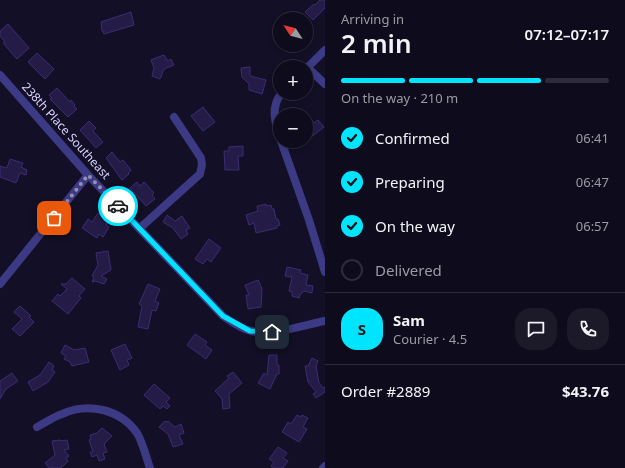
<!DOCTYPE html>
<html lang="en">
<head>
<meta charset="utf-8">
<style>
  :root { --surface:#0e0b1c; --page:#1c1929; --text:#f1f3f6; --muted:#9b9ba3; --line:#2e2b3b; --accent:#00e5ff }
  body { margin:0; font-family:"Noto Sans",sans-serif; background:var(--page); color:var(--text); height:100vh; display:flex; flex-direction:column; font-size:15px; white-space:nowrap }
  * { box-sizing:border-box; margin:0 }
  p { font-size:13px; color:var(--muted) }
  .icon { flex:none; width:22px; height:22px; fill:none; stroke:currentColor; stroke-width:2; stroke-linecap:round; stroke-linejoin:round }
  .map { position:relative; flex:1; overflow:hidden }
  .side { display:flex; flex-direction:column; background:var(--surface); width:300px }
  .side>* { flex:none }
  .needle { width:26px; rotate:306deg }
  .controls { position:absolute; left:273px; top:12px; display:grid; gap:8px }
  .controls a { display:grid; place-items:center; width:40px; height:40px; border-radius:50%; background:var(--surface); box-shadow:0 2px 6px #0003,0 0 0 1px var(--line); font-size:20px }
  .pin { position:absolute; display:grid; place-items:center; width:34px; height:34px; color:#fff; margin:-17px; border-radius:8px; box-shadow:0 2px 6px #0006 }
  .courier { position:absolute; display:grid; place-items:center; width:40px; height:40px; margin:-20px; border:3px solid #00e5ff; border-radius:50%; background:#fff; color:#222; box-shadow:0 1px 5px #0007 }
  .headline em { font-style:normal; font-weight:600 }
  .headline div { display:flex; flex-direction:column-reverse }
  .headline { display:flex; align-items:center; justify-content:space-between; height:68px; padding:0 16px }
  h1 { font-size:26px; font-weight:600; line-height:30px }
  .bar { display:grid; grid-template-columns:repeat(4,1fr); gap:6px 4px; align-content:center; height:48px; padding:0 16px }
  .bar i { height:5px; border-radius:3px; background:var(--line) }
  .bar .selected { background:var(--accent) }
  .bar p { grid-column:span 4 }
  .line { display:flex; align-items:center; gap:10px; padding:0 16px; border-top:1px solid var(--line) }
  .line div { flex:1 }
  .round { display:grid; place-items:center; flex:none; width:42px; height:42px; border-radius:16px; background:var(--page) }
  ol { padding:0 16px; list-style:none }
  li { display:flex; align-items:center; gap:12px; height:44px }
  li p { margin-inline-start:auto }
  li .icon { padding:4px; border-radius:50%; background:var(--accent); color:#111; stroke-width:4 }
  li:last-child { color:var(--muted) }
  li i { width:22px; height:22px; border:2px solid var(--line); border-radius:50% }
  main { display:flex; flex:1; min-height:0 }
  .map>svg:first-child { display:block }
</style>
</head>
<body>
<main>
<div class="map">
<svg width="325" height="468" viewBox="0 0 325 468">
  <rect width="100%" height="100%" fill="#130f26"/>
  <g fill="#241b47" stroke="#3b2d73">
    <path d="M320,0H325V8L313,20L305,12L314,4L315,5Z"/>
    <path d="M131,12L134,25L104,34L103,31H102L101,22Z"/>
    <path d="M8,24L29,48L17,59L3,43L5,42L0,36V31Z"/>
    <path d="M37,53L54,69L45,79L28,62Z"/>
    <path d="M164,55L168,61L171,59L174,65L164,69L160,79L152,76L154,68L151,60Z"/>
    <path d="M250,67V76L266,80L262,94L249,90V84L242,77L241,68Z"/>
    <path d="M57,88L70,102L71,100L75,105L74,106L77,109L68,117L50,99L52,98L49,95Z"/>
    <path d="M203,107L215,122L203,131L191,116Z"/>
    <path d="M306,113L314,123L318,120L324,127L306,141Z"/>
    <path d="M89,121L96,128L93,131L103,142L96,148L80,130Z"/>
    <path d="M243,146V156H238L239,170H225L224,151H229V147Z"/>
    <path d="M112,152L120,162L123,160L131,170L128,173L129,174L122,180L106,158Z"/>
    <path d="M10,159L23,163L21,167L27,170L26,175L20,173L16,183L0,177V166L7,168Z"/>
    <path d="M137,182L140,186L144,182L154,193L152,195L155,199L146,206L130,188Z"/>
    <path d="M266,204V206L271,205L272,209H274L276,219H278L280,225L277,226V228L256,233L254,223L249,225L246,215L258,211L257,206Z"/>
    <path d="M98,213L109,221L106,225L109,227L103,237L99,234L97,238L82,228L88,219L92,222Z"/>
    <path d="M167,215L175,221L182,216L190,228L186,230L188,234L181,239L173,228L163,222Z"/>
    <path d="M209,239L221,248L211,262L207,259L203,264L195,259Z"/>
    <path d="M108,251L111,270L101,276L107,279L104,284L95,281L92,282L94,277L92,276L98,265L96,253Z"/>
    <path d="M287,267L301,270L300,273L308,275L306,285L313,286L312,293L304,291L300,295L299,298L292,296V292L289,291L292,277L285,276Z"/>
    <path d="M72,278L85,289L79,296L81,298L68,314L52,301L58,294L60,296L67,289L61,284H66Z"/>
    <path d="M258,280L262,289L261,307L248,309L246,295H249L245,285Z"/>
    <path d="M148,284L160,289L155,301L159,303L156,311L152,310L148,329L138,327L142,306L139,304Z"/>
    <path d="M20,306L31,316L29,317L34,322L20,336L12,329L22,319L14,312Z"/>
    <path d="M195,334L207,342L205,345L212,350L206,359L187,345Z"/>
    <path d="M125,344L132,358L127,360L129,365L120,370L111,350Z"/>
    <path d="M65,345L74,350L85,348L89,362L72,366L70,362L64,359L66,356L61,353Z"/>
    <path d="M269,355H277V365H279V374H277L270,389L258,383L264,373L267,375Z"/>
    <path d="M312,358L318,361L316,366L319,383L323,388L325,387V392L316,398L313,394L316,392L308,382L305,366H308Z"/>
    <path d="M49,362L54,366L52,370L55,372L48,382L33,391L28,382L40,375Z"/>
    <path d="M233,372L242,383L229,394L230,408L223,409L222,399L215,391L229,378L227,376Z"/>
    <path d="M12,373L18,381L6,389L0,399V381Z"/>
    <path d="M154,384L170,398L166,402L170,406L167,409L163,406L160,409L144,395Z"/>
    <path d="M297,415L301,417L302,415L308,418L303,427L307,429L299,442L282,432L288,422L291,424Z"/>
    <path d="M165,421L167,422L168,421L175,427L181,424L184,433L179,435L183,444L173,447L168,434L159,427Z"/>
    <path d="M102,428L112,436L104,444L107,452L103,453L105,459L99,461L97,455L92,457L90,452H93L89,440L91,439L90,435L97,433Z"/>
    <path d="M60,440V441L67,440L69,449L64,450L69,456L66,458L68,461L61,468H49L45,463L55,455L52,441Z"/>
    <path d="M278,447L287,453L283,458L288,461L283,468H274L271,466L274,462L269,459Z"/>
  </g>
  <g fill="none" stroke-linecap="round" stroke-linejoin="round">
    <g stroke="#3d3a85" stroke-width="8">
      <path d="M307,67L325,84"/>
      <path d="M306,69L325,50"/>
      <path d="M0,75L88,175L223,316C232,322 241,329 251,331C271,336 304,325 325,321"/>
      <path d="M280,138C275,123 270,106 282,93"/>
      <path d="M281,141L309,220L325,272"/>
      <path d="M140,228L200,174L202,165L201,158L174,117"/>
      <path d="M0,284L88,175"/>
      <path d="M37,427C45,423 53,417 62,414C88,402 120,409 137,433C143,443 146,457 150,468"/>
      <path d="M323,468L325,466"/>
    </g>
  </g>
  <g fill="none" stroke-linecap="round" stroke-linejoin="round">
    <path stroke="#948fb3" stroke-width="4" stroke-dasharray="0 7.2" d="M54,218L88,175L118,206"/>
    <path stroke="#00e5ff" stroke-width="5" d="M118,206L223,316L250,331L272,332"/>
  </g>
  <g text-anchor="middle" stroke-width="3.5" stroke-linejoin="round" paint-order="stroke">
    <g font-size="12" fill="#d9d4ff" stroke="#130f26">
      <text transform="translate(66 131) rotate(48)" y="4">238th Place Southeast</text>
    </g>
  </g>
</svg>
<div class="controls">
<a><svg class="needle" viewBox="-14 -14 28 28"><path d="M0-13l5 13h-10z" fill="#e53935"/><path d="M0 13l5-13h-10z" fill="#9b9ba3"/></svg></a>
<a>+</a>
<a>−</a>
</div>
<div class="pin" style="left:54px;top:218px;background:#ea580c"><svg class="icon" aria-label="bag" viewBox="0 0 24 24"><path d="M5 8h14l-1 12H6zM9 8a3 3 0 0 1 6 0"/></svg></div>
<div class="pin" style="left:272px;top:332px;background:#1f2937"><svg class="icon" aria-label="home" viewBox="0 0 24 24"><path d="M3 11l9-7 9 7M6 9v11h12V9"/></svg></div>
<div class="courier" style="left:118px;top:206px"><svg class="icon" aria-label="car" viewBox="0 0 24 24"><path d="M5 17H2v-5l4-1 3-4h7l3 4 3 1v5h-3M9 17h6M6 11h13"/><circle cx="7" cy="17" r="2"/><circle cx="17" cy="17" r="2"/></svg></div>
</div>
<section class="side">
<div class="headline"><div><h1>2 min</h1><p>Arriving in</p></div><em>07:12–07:17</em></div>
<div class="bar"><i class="selected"></i><i class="selected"></i><i class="selected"></i><i></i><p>On the way · 210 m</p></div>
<ol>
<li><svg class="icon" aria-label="check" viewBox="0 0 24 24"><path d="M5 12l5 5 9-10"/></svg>Confirmed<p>06:41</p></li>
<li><svg class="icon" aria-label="check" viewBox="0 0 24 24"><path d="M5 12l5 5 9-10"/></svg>Preparing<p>06:47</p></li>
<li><svg class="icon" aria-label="check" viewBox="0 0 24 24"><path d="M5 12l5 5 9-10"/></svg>On the way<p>06:57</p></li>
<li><i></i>Delivered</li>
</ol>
<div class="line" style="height:72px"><b class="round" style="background:var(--accent);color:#111">S</b><div><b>Sam</b><p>Courier · 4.5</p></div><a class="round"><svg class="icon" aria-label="chat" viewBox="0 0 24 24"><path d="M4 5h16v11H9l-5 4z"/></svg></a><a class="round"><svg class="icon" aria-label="phone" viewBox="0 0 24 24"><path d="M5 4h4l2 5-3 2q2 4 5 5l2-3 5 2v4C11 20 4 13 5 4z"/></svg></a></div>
<div class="line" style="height:52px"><div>Order #2889</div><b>$43.76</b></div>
</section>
</main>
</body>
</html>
